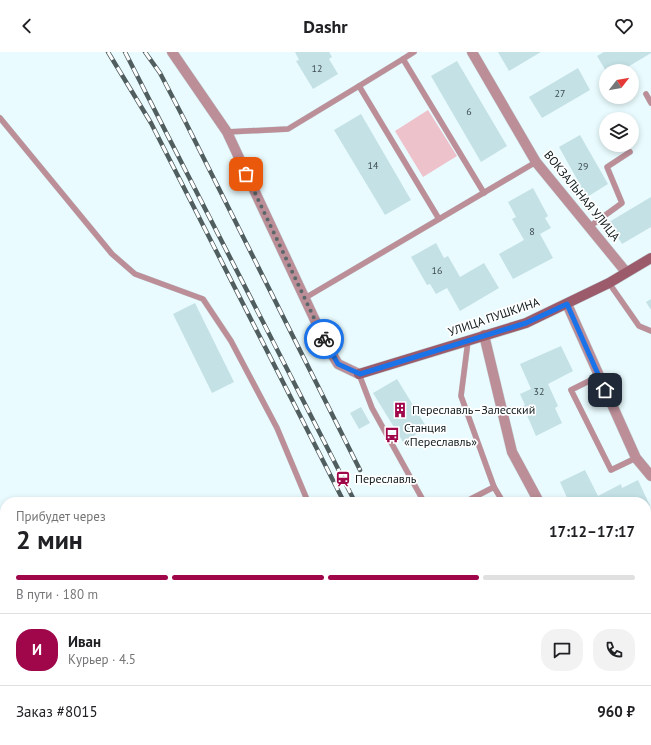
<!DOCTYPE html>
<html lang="ru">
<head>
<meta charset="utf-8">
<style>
  :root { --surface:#fff; --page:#f2f2f2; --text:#202124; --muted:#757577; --line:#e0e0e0; --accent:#a0074b }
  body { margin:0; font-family:"PT Sans",sans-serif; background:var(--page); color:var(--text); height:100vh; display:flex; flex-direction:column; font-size:15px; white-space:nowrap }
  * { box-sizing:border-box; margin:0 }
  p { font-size:13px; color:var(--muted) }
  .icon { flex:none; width:22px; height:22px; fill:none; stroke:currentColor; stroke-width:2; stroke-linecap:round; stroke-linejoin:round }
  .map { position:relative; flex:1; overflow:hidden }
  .details { position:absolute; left:0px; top:445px; width:651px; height:248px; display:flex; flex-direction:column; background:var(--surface); border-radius:16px 16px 0 0; box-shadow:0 2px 6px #0003 }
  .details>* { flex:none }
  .needle { width:26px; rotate:59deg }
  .buttons { position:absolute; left:599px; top:12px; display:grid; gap:8px }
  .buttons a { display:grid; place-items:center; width:40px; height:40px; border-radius:50%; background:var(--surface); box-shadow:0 2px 6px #0003; font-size:20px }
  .pin { position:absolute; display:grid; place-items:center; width:34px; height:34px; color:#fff; margin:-17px; border-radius:8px; box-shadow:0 2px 6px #0006 }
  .courier { position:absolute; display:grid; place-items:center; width:40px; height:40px; margin:-20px; border:3px solid #1a73e8; border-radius:50%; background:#fff; color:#222; box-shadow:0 1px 5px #0007 }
  .summary em { font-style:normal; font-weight:600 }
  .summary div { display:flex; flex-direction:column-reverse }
  .summary { display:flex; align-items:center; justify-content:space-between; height:68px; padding:0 16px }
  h1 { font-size:26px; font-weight:600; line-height:30px }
  .bar { display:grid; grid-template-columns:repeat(4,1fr); gap:6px 4px; align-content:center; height:48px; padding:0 16px }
  .bar i { height:5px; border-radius:3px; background:var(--line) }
  .bar .current { background:var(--accent) }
  .bar p { grid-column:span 4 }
  .line { display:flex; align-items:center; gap:10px; padding:0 16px; border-top:1px solid var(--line) }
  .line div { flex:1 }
  .round { display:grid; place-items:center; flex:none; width:42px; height:42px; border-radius:16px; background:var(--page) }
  header { display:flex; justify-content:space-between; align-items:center; height:52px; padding:0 16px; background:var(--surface); font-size:18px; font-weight:600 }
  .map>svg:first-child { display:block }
</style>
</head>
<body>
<header><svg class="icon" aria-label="back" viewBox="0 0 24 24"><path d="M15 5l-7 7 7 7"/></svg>Dashr<svg class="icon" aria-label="heart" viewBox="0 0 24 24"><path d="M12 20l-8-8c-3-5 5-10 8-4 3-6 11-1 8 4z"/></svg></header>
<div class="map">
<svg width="651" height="693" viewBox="0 0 651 693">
  <rect width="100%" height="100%" fill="#e9fbfe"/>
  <path fill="#eec2cb" d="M428,58L457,104L423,125L395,79Z"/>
  <g fill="#c4e1e6">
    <path d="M295,0H329L332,5L329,7L338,22L313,37L296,9L299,8Z"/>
    <path d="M498,0H541L509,19Z"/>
    <path d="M604,0H651V1L621,19H606L597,4Z"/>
    <path d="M457,9L507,94L481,110L431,24Z"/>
    <path d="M578,16L590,38L542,66L529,45Z"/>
    <path d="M361,62L411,148L385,163L334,78Z"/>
    <path d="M580,83L608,132L587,145L559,95Z"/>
    <path d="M533,136L548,164L545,166L551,176L540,182L553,206L513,227L499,202L524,188L512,167L516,165L508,150Z"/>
    <path d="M651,145V175L622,192L609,170Z"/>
    <path d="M436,191L444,206L448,204L460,225L484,211L499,236L460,259L447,236L436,242L430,232L427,233L411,205Z"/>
    <path d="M651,247V258L646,250Z"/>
    <path d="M195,251L234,330L212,341L173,262Z"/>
    <path d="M561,294L573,319L548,332L558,354L555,356L562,371L536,384L523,354L525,353L520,342L531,337L520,312Z"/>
    <path d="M397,327L427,376L403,390L373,341Z"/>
    <path d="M361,355L370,371L359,377L350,361Z"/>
    <path d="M585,418L598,444L621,432L622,436L638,428L650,454L646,456V450H569L560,430Z"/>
    <path d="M646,627L651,640V653L646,655Z"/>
    <path d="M512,688H556L542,693H514Z"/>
  </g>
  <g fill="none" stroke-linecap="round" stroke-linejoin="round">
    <defs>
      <g id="lane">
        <path d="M414,0L403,7L484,141"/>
        <path d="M403,7L359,34L439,167"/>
        <path d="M646,42L651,51"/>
        <path d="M0,66L112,202L135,222L203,247L231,289L277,376L308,450"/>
        <path d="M227,80L288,77L359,34"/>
        <path d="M589,175L622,151L607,115L630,100"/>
        <path d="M609,231L639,274L651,279"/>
        <path d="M305,246L536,110"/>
        <path d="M468,289L461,344L494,435L503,450"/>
        <path d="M359,322L372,356L424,450"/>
        <path d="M599,324L571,338L611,418L636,406"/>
        <path d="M465,450L494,435"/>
      </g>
      <g id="street">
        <path d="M172,0L227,80L327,294L338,312L359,322"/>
        <path d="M472,0L536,110L626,220"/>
        <path d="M567,252L636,406L651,424"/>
        <path d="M484,283L512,400L539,450"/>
        <path d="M0,501L3,505"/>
      </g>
      <path id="secondary" d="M359,322L526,271L609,231L651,206"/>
    </defs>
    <use href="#lane" stroke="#c6d7da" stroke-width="6"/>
    <use href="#street" stroke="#c6d7da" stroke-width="11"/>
    <use href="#secondary" stroke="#c6d7da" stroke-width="11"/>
    <use href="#lane" stroke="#bc8e98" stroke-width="5.5"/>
    <use href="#street" stroke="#bc8e98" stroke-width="10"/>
    <use href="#secondary" stroke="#9b5b6b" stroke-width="10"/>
    <defs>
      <g id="rail">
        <path d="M108,0L151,71L344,450"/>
        <path d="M125,0L355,450"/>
        <path d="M145,0L160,21L185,69L360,418"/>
        <path d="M301,688L307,693"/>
        <path d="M461,688L463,693"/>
        <path d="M471,688L473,693"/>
      </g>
    </defs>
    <use href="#rail" stroke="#515e60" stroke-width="4.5"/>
    <use href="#rail" stroke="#fff" stroke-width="3" stroke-dasharray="9" stroke-linecap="butt"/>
  </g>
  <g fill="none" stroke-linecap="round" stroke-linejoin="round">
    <path stroke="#5b686a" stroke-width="4" stroke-dasharray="0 7.2" d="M246,122L324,287"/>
    <path stroke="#1a73e8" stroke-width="5" d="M324,287L338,312L360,322L526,271L567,252L605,338"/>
  </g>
  <defs>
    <symbol id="building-bare" viewBox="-9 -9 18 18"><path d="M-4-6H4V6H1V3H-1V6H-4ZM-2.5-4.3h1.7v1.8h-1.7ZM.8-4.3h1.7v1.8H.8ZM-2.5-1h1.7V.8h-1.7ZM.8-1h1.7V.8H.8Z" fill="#a0074b" stroke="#fff" stroke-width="2.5" paint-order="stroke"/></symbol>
    <symbol id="bus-bare" viewBox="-9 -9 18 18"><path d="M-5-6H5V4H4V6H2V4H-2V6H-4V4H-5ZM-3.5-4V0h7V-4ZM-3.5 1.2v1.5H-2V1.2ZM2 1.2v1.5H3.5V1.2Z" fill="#a0074b" stroke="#fff" stroke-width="2.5" paint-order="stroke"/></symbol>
    <symbol id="station-bare" viewBox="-9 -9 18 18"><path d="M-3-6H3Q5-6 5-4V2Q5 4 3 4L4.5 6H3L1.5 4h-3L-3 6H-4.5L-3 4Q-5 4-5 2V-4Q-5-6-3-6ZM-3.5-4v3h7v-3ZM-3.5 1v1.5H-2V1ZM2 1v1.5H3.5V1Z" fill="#a0074b" stroke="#fff" stroke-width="2.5" paint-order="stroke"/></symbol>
  </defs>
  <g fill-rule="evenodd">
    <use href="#building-bare" x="389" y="347" width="22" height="22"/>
    <use href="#bus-bare" x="381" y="372" width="22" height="22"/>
    <use href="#station-bare" x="332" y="416" width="22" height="22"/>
  </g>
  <g text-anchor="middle" stroke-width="3.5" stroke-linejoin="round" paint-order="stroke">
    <g font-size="10" fill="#3c4b4e">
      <text x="317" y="20">12</text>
      <text x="560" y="45">27</text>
      <text x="469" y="63">6</text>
      <text x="373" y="117">14</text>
      <text x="583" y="118">29</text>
      <text x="532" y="183">8</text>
      <text x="437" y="222">16</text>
      <text x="539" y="343">32</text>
    </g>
    <g font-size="12" fill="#0e191b" stroke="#fff">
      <text transform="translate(582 144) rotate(51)" y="4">ВОКЗАЛЬНАЯ УЛИЦА</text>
      <text transform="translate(494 265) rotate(-19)" y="4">УЛИЦА ПУШКИНА</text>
    </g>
    <g font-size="12" fill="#0e191b" stroke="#fff" text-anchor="start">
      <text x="412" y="362">Переславль–Залесский</text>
      <text x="404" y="380">Станция<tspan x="404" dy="14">«Переславль»</tspan></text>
      <text x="355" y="431">Переславль</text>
    </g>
  </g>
</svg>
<div class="buttons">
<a><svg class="needle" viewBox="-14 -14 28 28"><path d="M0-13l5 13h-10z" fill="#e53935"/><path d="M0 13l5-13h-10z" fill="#757577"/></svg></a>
<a><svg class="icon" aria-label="layers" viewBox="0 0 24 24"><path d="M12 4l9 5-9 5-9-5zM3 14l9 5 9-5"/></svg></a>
</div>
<div class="pin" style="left:246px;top:122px;background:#ea580c"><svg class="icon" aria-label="bag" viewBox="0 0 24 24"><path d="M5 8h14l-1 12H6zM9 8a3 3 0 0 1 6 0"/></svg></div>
<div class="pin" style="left:605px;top:338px;background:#1f2937"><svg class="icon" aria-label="home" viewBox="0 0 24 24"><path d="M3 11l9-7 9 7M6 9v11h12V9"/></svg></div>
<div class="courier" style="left:324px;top:287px"><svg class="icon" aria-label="bike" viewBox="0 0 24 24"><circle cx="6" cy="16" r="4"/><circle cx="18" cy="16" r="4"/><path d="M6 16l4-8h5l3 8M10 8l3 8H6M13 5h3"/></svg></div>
<section class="details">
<div class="summary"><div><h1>2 мин</h1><p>Прибудет через</p></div><em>17:12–17:17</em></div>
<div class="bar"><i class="current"></i><i class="current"></i><i class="current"></i><i></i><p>В пути · 180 m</p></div>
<div class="line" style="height:72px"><b class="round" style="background:var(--accent);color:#fff">И</b><div><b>Иван</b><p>Курьер · 4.5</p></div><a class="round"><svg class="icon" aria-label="chat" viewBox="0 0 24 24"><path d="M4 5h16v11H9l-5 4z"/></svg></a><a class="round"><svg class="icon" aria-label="phone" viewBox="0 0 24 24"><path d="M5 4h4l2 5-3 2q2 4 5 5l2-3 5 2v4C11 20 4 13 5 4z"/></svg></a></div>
<div class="line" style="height:52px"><div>Заказ #8015</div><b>960 ₽</b></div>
</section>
</div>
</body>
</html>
